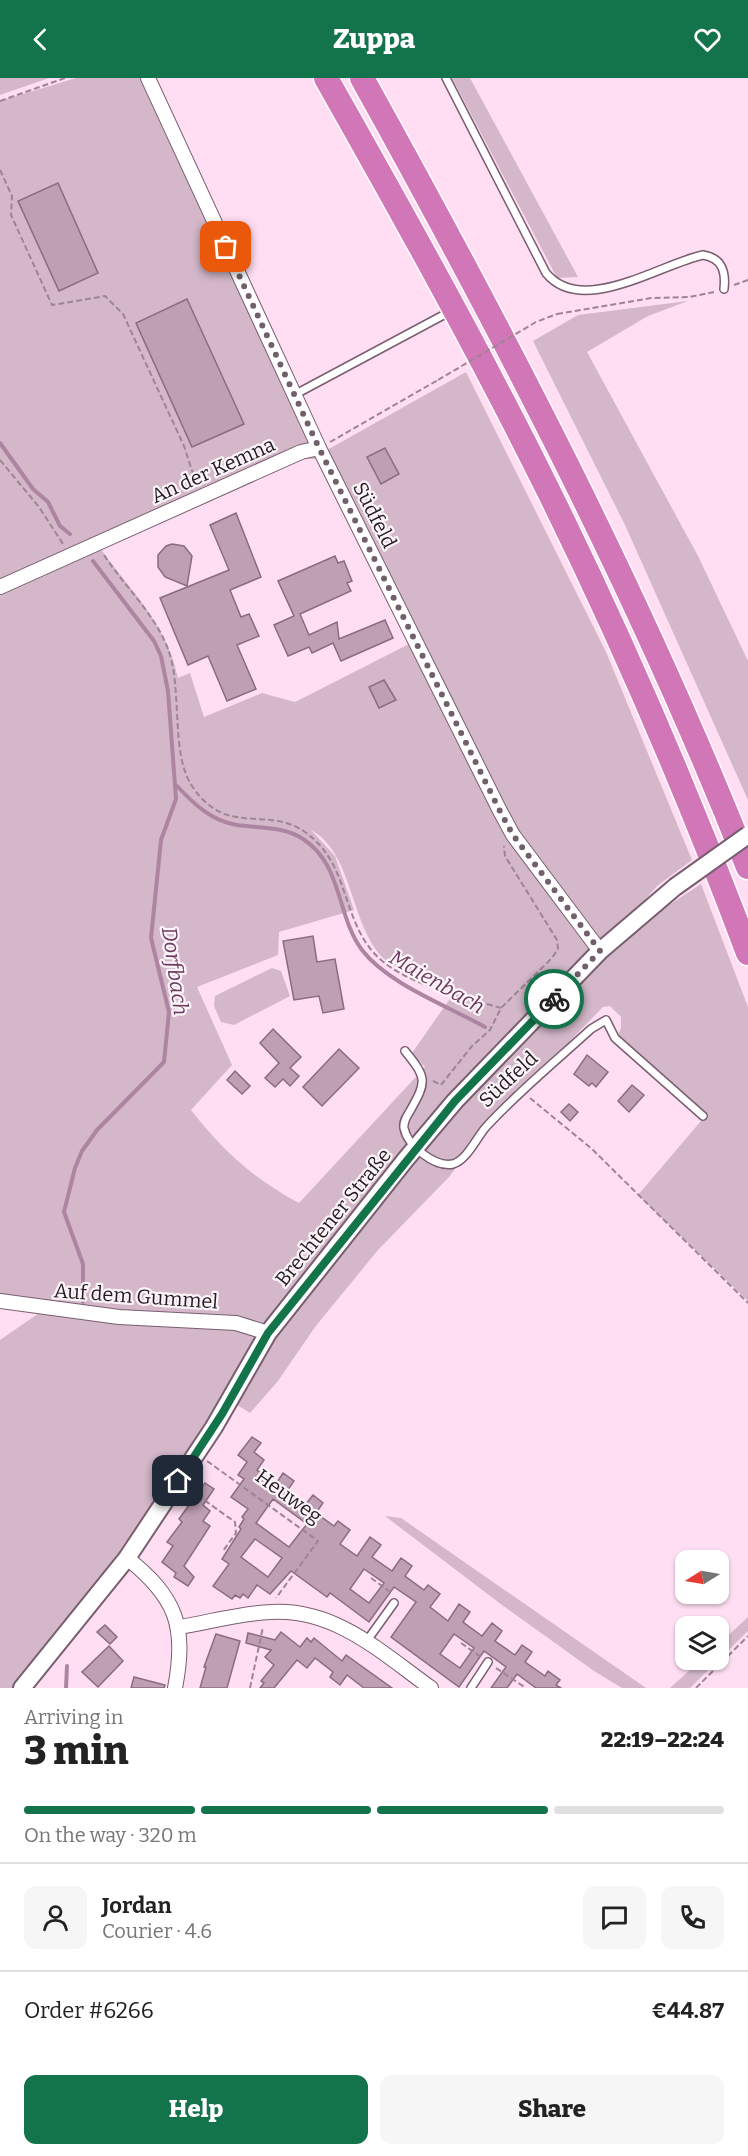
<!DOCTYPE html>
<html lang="en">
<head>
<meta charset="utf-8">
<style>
  :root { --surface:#fff; --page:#f6f6f6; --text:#222; --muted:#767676; --line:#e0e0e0; --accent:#13744b }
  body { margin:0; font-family:Bitter,serif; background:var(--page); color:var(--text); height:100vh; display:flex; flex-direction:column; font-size:22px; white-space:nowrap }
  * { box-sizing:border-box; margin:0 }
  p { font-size:20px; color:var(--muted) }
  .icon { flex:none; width:33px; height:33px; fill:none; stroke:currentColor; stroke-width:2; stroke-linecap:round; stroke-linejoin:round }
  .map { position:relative; height:1610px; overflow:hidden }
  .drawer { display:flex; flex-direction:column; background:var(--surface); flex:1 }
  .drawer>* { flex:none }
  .needle { width:39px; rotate:259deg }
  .fabs { position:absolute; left:675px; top:1472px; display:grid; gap:12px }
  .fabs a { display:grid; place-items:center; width:54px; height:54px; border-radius:12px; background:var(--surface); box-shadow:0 2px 4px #0004; font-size:30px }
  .pin { position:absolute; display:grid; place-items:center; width:51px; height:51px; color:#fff; margin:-26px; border-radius:12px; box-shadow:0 3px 9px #0006 }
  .courier { position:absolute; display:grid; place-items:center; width:60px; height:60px; margin:-30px; border:4px solid #13744b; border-radius:50%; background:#fff; color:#222; box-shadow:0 2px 8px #0007 }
  .head em { font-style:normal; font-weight:800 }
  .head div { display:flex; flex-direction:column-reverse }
  .head { display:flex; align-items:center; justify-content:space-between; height:102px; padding:0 24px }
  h1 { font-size:39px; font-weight:800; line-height:45px }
  .bar { display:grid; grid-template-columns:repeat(4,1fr); gap:9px 6px; align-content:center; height:72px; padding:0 24px }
  .bar i { height:8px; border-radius:4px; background:var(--line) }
  .bar .active { background:var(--accent) }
  .bar p { grid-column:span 4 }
  .line { display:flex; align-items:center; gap:15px; padding:0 24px; border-top:2px solid var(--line) }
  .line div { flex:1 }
  .round { display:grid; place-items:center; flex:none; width:63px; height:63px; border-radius:12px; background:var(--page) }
  .button { display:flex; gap:12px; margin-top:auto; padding:12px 24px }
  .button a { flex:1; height:69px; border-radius:12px; background:var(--accent); color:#fff; font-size:24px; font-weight:800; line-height:69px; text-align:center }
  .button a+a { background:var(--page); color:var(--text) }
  header { display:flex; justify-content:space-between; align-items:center; height:78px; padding:0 24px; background:var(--accent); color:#fff; font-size:27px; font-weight:800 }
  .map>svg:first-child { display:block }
</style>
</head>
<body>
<header><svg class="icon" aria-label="back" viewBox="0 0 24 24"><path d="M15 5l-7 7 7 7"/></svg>Zuppa<svg class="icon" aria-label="heart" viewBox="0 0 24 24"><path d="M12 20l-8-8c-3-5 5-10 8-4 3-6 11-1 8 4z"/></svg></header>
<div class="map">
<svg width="748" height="1610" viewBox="0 0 748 1610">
  <rect width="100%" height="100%" fill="#ffdef3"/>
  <g fill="#d4b8ca" fill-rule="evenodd">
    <path d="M0,0H49L0,17Z"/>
    <path d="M76,0H141L317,381H295L98,467C130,513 166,544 178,600L190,595L204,639L262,615L295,624L415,563L502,753L593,863L517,756L327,372L466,294L606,574L692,782L657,808L602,871L701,806L748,929V1223L638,1117L706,1037L618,957L621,950V939L610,928L603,929L486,1049L449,1099L378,1172L315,1249L278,1303L250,1335L231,1323L177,1402L21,1610H0V1262L45,1231L0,1223V23ZM311,752C352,774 350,843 381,878C395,893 436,902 456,912L412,975L425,989L299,1125C253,1100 223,1073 191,1032L232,987L197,909L278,877L279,854L354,832L335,778Z"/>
    <path d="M452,0H470L578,199L557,200Z"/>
    <path d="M688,223L648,238L587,274L698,478L748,583V722L625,447L533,263L578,237Z"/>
    <path d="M272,890L281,893L290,918L234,947L221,944L214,928L215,918Z"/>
    <path d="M385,1438L401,1440L646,1610H622L594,1593L502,1527Z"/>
    <path d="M748,1539V1553L690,1610H670L702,1581H718L719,1566Z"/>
  </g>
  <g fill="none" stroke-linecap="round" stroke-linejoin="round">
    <g stroke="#ad85a0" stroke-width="4">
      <path d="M0,365L33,411L48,424L60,448L70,456"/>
      <path d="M177,708C193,725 211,743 237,747C258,750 284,748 303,761C343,787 336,837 362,872C388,906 448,928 485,949"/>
      <path d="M83,1224V1186L64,1134L75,1090L82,1073L97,1052L164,984L169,934L151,860L161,762L176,721L168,613L161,578L154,563L93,483"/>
      <path d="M66,1610L67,1588"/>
    </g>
  </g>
  <g fill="#be9fb4" stroke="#896c7f" stroke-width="1.5" fill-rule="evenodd">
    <path d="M58,105L98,195L59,213L18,123Z"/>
    <path d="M187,221L244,346L192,369L136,245Z"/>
    <path d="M385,370L399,396L381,406L367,379Z"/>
    <path d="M236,435L261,499L230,512L241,539L249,536L259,558L237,567L256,611L227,623L208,578L188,587L160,520L229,492L210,447Z"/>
    <path d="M172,466L184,468L192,478L187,508L165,499L158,489V477L166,468Z"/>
    <path d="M335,478L338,485L344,483L352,503L347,505L351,513L300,536L309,557L337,544L339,561L385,542L393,560L341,583L333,565L312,575L309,569L288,578L274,547L294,538L278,503Z"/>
    <path d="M384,602L396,622L379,630L369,609Z"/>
    <path d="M313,858L317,884L335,881L344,931L323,935L319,918L294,922L283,863Z"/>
    <path d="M273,951L301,979L290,990L299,998L290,1008L283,1001L275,1009L265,1000L279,985L260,965Z"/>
    <path d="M339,971L359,990L322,1028L303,1009Z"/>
    <path d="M587,977L608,994L596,1009L592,1005L589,1008L574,996Z"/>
    <path d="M235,993L250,1008L242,1016L227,1002Z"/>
    <path d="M632,1007L644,1017L629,1034L618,1023Z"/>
    <path d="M569,1026L578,1034L570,1043L561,1034Z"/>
    <path d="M252,1359L261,1365L254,1374L264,1382L257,1392L276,1406L283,1395L294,1403L287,1413L305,1427L313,1417L323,1425L316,1435L334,1448L338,1443L350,1452L340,1466L357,1478L370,1459L381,1467L372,1479L392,1493L401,1480L412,1488L405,1498L424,1512L428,1507L440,1516L430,1529L448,1543L459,1526L470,1534L463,1544L482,1558L492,1545L502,1553L495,1563L515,1577L522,1567L532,1574L525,1584L545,1598L548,1593L560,1602L556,1607L561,1610H536L517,1596L507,1610H491L506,1589L484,1573L459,1609L391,1559L416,1524L394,1509L369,1544L330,1515L327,1519L291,1493L270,1516L257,1507L248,1520L243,1516L240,1520L235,1517L232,1521L213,1508L229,1486L222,1481L241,1451L239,1449L244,1441L242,1439L248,1431L231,1419L244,1401L238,1397L247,1384L238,1377ZM273,1421L307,1446L289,1469L256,1445ZM255,1461L282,1480L268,1499L241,1479ZM364,1491L384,1505L369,1525L350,1511ZM454,1556L474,1570L460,1590L440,1576Z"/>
    <path d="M205,1405L214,1411L203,1427L210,1433L203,1443L210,1448L184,1488L194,1499L188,1508L174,1499L176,1495L162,1484L173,1468L167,1464L182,1444L179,1441Z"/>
    <path d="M105,1547L117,1559L110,1566L97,1554Z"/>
    <path d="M281,1554L300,1569L307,1560L311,1564L314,1560L342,1583L346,1577L392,1610H364L347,1597L340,1607L330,1599L333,1594L315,1580L307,1590L297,1582L274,1610H260L264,1605L261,1603L274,1587L265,1579L271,1572L246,1565L248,1555L275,1562Z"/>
    <path d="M216,1556L240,1563L227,1610H200L206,1589H204Z"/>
    <path d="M109,1568L123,1583L98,1609L82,1594Z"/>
    <path d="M134,1599L165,1607L164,1610H131Z"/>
  </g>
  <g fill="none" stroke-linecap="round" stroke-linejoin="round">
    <defs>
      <g id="service">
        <path d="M446,0L546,195C582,239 660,186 703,177C722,180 726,193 724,211"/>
        <path d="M294,317L451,233"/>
        <path d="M405,973C427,1000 427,1003 410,1033C407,1038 403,1043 404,1050C407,1067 435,1090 453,1086C467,1082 477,1059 486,1049C518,1014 556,983 591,951L606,942L615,960L703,1038"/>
        <path d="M366,1564L394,1525"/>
        <path d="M471,1610L488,1584"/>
      </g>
      <g id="minor">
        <path d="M148,0L319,370L500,733L513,757L600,873"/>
        <path d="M0,509L301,374L319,370"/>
        <path d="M0,1223L119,1239L236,1245L268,1255"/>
        <path d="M127,1480C176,1519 187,1548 175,1610"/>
        <path d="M180,1549C210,1544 241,1535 271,1534C335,1530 382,1575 431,1610"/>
      </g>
      <path id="tertiary" d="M22,1610L127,1480L214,1349L268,1255L406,1081L455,1023L600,873L675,809"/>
      <g id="motorway">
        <path d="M326,0C404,138 481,276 551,418C624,566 690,720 748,875"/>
        <path d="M362,0C504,256 640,516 748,789"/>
      </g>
    </defs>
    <use href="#service" stroke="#795d70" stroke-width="10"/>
    <use href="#minor" stroke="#795d70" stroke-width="16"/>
    <use href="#tertiary" stroke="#795d70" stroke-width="20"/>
    <use href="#motorway" stroke="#fff" stroke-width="27"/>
    <g stroke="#9d8595" stroke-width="2" stroke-dasharray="6 3" stroke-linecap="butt">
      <path d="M0,23L65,0"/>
      <path d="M0,92L12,118L11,137L52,227L105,218L123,236L184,368L197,408"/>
      <path d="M734,207L748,202"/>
      <path d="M557,236L651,220L689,219L714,214"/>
      <path d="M330,364L438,302"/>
      <path d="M0,382L39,429L63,466"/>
      <path d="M104,477C124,508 155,536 168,571C183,611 170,675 192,708C226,760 267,727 305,754C349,785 341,837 373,874C401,906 461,918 501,930"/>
      <path d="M433,1003L441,1007L472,968L490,952L501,930L552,880L558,871L557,862L505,778L504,768"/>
      <path d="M530,1020L592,1071L748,1225"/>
      <path d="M207,1383L318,1463L276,1520"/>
      <path d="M190,1412L235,1444L236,1455L223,1473"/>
      <path d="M371,1500L392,1515"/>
      <path d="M461,1565L481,1579"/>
      <path d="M496,1590L526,1610"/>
      <path d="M250,1610L263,1549"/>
      <path d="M696,1610L748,1558"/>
    </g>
    <use href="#service" stroke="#fff" stroke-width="7"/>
    <use href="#minor" stroke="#fff" stroke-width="14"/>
    <use href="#tertiary" stroke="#fff" stroke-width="16"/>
    <use href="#motorway" stroke="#d177b7" stroke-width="24"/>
    <defs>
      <path id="tertiary-bridge" d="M675,809L748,757"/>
    </defs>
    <use href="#tertiary-bridge" stroke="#795d70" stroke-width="20" stroke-linecap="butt"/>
    <path stroke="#9d8595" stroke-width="2" stroke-dasharray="6 3" stroke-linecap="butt" d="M438,302L536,244L557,236"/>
    <use href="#tertiary-bridge" stroke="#fff" stroke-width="16"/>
  </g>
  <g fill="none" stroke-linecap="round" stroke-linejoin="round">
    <path stroke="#715f6b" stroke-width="6" stroke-dasharray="0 10.8" d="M226,169L319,370L500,733L513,757L600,873L554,921"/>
    <path stroke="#13744b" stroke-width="8" d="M178,1403L222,1336L268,1255L455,1023L554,921"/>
  </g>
  <g text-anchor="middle" stroke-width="4.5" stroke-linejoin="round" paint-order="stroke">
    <g font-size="20" fill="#251a22" stroke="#fbf4f8">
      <text transform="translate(213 392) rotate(-24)" y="7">An der Kemna</text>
      <text transform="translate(375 437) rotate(63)" y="7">Südfeld</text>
      <text transform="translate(508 1001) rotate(-43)" y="7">Südfeld</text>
      <text transform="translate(333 1139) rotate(-51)" y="7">Brechtener Straße</text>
      <text transform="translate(136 1218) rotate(4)" y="7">Auf dem Gummel</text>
      <text transform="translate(289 1418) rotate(36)" y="7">Heuweg</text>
    </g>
    <g font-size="21" font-style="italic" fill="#6f3a60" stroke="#fbf4f8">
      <text transform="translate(175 893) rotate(82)" y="7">Dorfbach</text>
      <text transform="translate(437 904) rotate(30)" y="7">Maienbach</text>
    </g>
  </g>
</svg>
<div class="fabs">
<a><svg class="needle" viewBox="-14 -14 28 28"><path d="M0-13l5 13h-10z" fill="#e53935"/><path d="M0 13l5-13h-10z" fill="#767676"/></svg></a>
<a><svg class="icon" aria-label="layers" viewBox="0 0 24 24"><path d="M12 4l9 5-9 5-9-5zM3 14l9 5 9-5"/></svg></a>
</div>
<div class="pin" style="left:226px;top:169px;background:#ea580c"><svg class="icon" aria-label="bag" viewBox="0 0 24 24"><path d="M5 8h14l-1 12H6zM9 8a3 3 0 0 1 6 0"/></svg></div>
<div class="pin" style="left:178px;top:1403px;background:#1f2937"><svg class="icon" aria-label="home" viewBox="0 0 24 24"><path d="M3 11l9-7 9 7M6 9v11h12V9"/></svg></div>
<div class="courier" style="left:554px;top:921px"><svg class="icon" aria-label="bike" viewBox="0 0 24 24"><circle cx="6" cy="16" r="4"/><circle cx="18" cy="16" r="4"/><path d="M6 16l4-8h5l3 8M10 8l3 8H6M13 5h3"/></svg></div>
</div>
<section class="drawer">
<div class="head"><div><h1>3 min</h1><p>Arriving in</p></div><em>22:19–22:24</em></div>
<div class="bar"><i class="active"></i><i class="active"></i><i class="active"></i><i></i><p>On the way · 320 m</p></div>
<div class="line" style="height:108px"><a class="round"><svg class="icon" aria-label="person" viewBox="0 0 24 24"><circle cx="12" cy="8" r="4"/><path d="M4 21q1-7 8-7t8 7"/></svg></a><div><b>Jordan</b><p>Courier · 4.6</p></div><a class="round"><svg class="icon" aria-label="chat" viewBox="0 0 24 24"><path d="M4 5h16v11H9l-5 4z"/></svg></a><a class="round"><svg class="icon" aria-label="phone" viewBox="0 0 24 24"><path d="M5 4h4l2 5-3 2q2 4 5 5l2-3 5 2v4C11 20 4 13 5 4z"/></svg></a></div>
<div class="line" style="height:78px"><div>Order #6266</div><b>€44.87</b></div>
<div class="button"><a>Help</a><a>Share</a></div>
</section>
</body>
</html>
